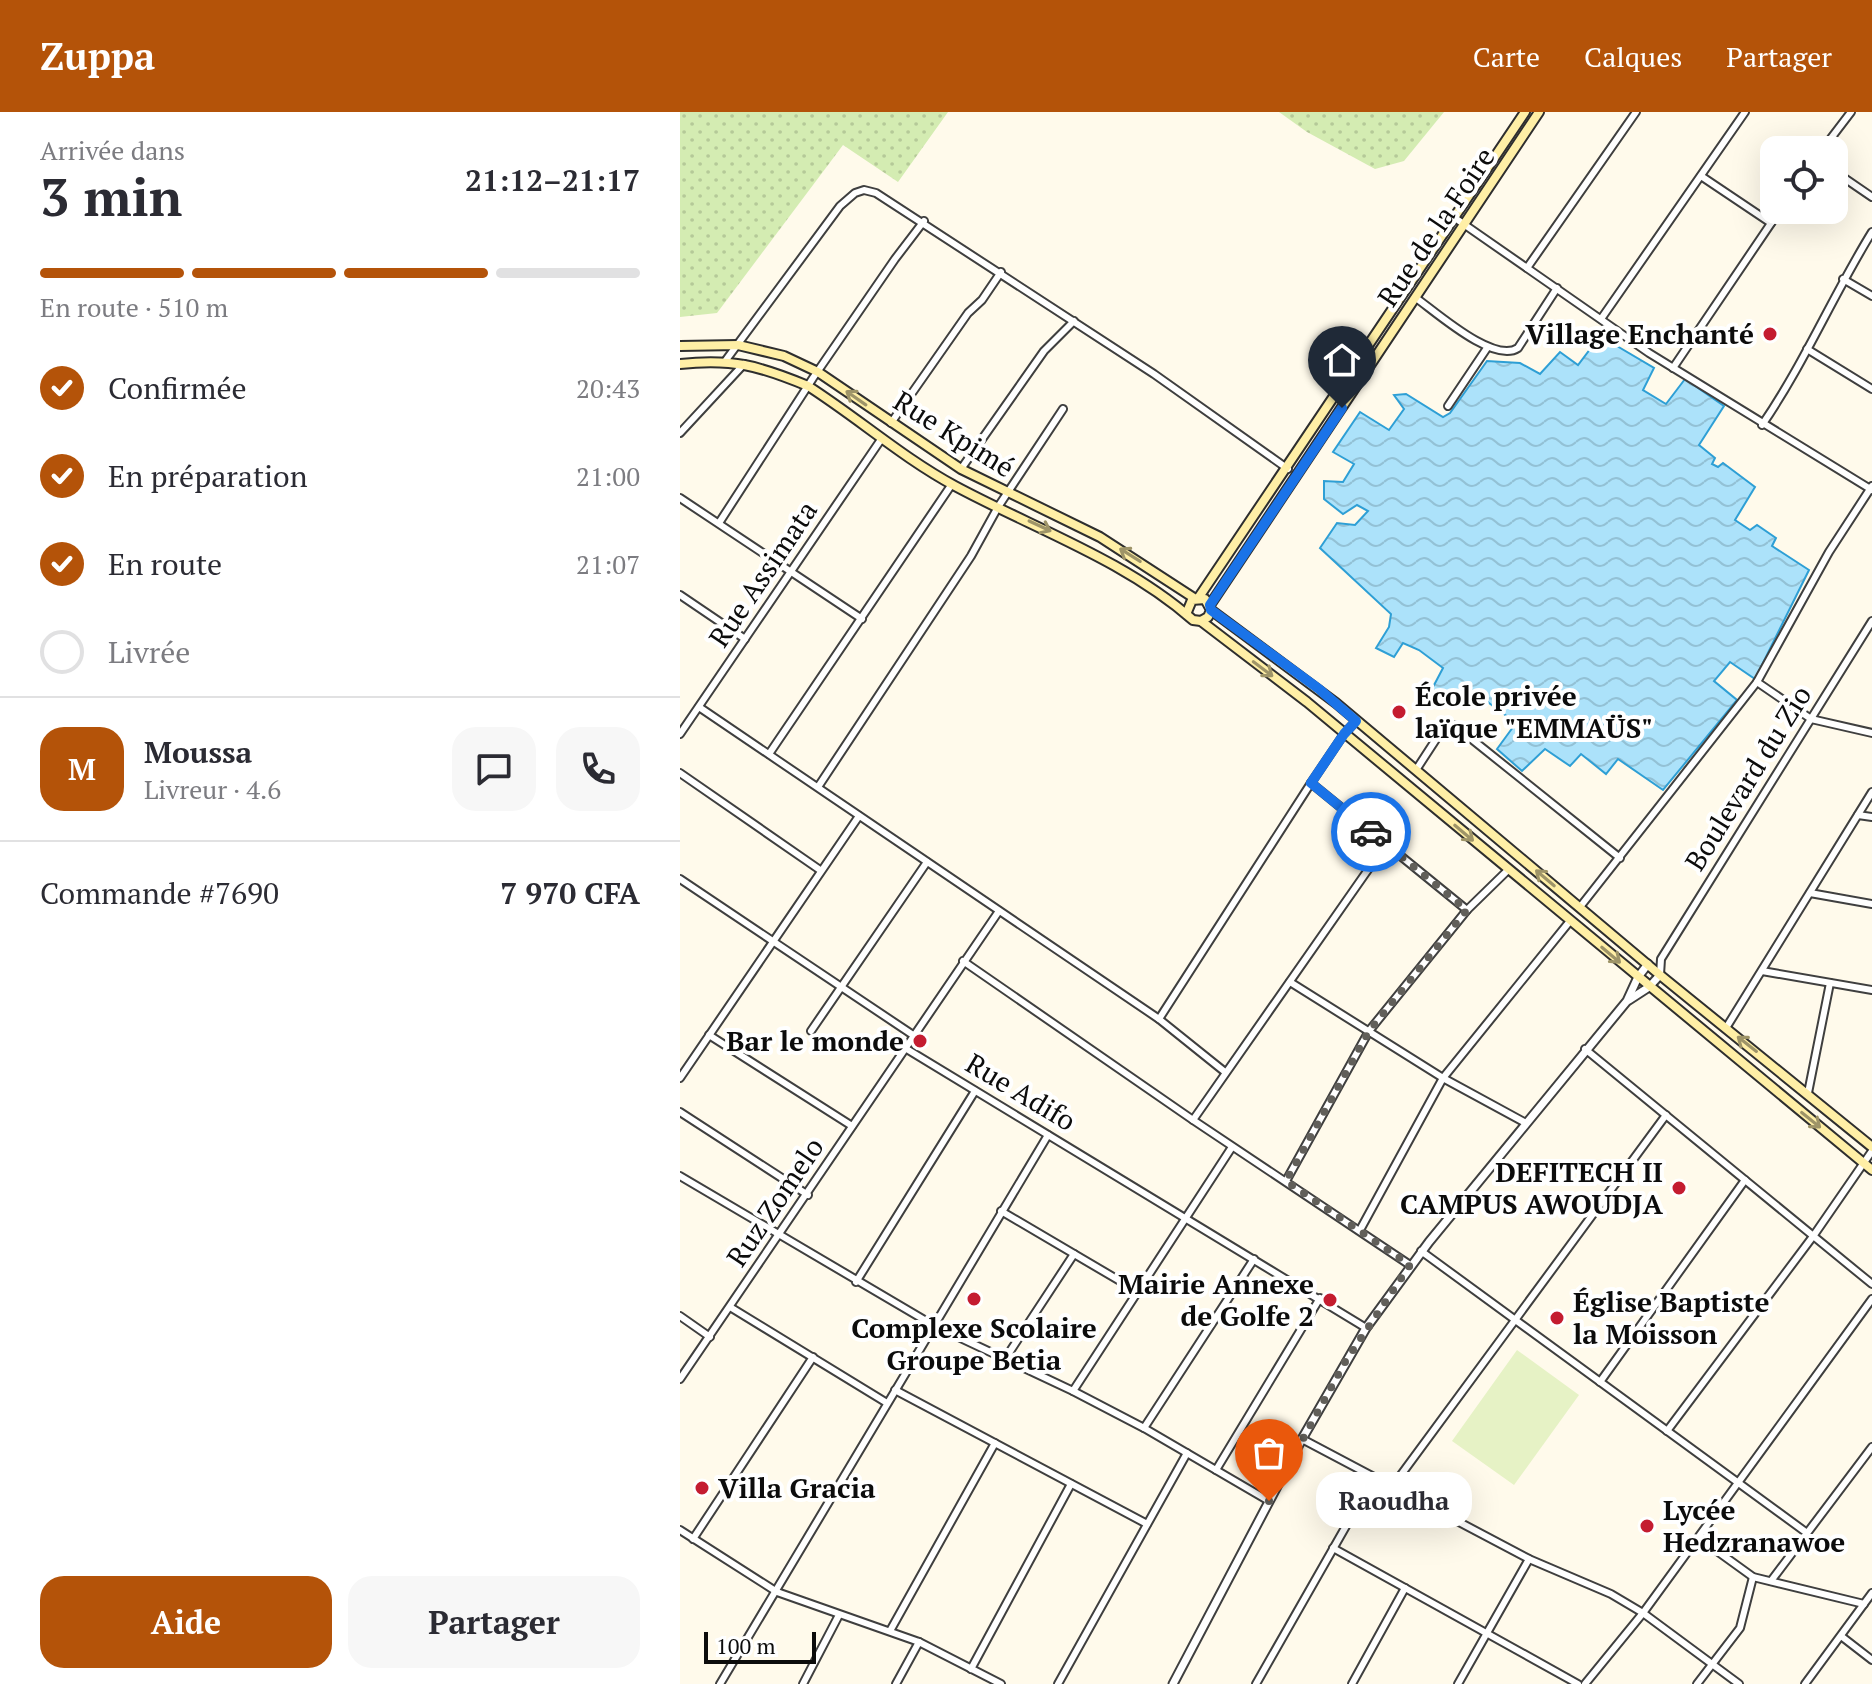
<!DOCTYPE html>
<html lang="fr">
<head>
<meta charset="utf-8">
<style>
  :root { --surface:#fff; --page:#f7f7f7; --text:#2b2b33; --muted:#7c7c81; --line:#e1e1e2; --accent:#b45309 }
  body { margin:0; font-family:"PT Serif",serif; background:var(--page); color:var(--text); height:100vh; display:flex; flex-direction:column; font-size:30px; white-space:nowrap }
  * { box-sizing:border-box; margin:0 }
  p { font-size:26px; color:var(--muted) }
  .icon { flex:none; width:44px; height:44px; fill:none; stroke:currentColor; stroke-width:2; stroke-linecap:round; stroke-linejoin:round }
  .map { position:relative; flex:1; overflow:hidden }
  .details { display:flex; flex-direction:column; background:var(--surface); width:680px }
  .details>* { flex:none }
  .fabs { position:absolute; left:1080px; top:24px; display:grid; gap:16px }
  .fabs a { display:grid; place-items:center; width:88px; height:88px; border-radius:16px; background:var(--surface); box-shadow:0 8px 32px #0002; font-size:40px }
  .scale { position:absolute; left:24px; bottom:20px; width:112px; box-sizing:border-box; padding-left:8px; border:4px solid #0c0c0c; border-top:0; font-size:22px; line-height:28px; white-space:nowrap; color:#0c0c0c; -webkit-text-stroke:6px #fff; paint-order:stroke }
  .pin { position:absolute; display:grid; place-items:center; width:68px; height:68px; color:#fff; margin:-82px -34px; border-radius:50% 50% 50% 0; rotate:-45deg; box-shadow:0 0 8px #0007 }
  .pin .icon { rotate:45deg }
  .courier { position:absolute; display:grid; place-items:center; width:80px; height:80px; margin:-40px; border:6px solid #1a73e8; border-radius:50%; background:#fff; color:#222; box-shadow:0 2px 10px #0007 }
  .bubble { position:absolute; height:56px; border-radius:24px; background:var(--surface); box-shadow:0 8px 32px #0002; font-size:26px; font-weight:600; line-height:56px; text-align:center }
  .headline em { font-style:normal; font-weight:600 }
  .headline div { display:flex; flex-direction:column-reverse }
  .headline { display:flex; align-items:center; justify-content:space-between; height:136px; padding:0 40px }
  h1 { font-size:52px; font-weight:600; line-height:60px }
  .bar { display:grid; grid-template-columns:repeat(4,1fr); gap:12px 8px; align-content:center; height:96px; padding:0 40px }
  .bar i { height:10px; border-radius:6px; background:var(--line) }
  .bar .current { background:var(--accent) }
  .bar p { grid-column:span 4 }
  .line { display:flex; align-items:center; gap:20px; padding:0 40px; border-top:2px solid var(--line) }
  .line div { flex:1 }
  .round { display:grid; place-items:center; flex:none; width:84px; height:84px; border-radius:24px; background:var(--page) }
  ol { padding:0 40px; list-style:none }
  li { display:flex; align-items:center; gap:24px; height:88px }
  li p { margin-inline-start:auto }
  li .icon { padding:8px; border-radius:50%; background:var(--accent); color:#fff; stroke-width:4 }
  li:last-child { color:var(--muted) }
  li i { width:44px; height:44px; border:4px solid var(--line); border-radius:50% }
  .button { display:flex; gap:16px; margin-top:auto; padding:16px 40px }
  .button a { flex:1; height:92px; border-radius:24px; background:var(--accent); color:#fff; font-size:32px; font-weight:600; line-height:92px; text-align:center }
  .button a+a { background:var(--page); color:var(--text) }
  header { display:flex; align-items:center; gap:48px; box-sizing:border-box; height:112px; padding:0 40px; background:var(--accent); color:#fff }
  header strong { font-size:38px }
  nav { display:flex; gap:44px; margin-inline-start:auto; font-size:28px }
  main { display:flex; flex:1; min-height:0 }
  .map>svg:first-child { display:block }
</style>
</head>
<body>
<header>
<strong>Zuppa</strong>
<nav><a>Carte</a><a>Calques</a><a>Partager</a></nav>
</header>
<main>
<section class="details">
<div class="headline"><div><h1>3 min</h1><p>Arrivée dans</p></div><em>21:12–21:17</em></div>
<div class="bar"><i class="current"></i><i class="current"></i><i class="current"></i><i></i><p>En route · 510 m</p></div>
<ol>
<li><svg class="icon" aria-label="check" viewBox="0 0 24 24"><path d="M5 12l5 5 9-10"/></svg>Confirmée<p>20:43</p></li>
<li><svg class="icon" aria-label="check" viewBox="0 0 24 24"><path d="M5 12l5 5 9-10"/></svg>En préparation<p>21:00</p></li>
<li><svg class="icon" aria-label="check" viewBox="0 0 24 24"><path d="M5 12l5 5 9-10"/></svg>En route<p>21:07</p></li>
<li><i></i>Livrée</li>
</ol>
<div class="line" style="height:144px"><b class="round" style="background:var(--accent);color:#fff">M</b><div><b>Moussa</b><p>Livreur · 4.6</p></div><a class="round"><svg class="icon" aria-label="chat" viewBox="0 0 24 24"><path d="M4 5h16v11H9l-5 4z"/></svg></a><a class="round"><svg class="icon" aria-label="phone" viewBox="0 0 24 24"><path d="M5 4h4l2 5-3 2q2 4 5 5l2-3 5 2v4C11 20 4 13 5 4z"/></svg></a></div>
<div class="line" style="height:104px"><div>Commande #7690</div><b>7 970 CFA</b></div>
<div class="button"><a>Aide</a><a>Partager</a></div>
</section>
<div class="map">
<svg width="1192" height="1572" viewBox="0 0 1192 1572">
  <defs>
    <pattern id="grass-dots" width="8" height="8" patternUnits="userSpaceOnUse" patternTransform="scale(2)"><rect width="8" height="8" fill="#d4ecb2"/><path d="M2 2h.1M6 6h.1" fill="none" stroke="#b5c998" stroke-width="1.8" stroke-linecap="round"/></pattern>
    <pattern id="water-waves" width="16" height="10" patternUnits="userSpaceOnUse" patternTransform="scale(2)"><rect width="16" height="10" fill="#ace2fa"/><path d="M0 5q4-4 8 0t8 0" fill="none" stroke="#93c1d5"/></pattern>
  </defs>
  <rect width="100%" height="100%" fill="#fffaeb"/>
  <g fill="url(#grass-dots)">
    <path d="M0,0H268L218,70L163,33L37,201L0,205Z"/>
    <path d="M599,0H764L724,49L695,57L627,20Z"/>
  </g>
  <path fill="#e6f2c5" d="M837,1238L899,1283L834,1373L772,1329Z"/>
  <path fill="url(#water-waves)" stroke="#2e9fd5" stroke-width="2" d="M920,224L974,256L963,278L986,292L1005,267L1044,294L1019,333L1035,346L1032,352L1038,355L1043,351L1075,375L1055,408L1070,418L1077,413L1096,426L1092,434L1129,458L1075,567L1050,550L1034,569L1057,588L983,678L938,647L926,662L901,642L890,654L865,637L842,659L817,637L836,611L790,577L775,591L752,577L763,556L739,538L723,531L714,545L696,536L709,515L711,502L640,436L657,411L675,413L688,399L677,393L663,402L644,387V369L663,370L674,352L653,340L680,300L709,318L724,297L714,283L726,282L763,305L770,301L807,249L840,251L860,262L880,240L898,253Z"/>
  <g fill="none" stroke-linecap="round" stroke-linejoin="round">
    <defs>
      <g id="minor">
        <path d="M1142,38L1171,0"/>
        <path d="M1154,59L1192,85"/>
        <path d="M1021,64L1091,111"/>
        <path d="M775,106L969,241L1192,378"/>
        <path d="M847,156L956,0"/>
        <path d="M1163,167L1192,184"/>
        <path d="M736,186C757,201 814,252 838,236L877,176"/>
        <path d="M921,207L1065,0"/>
        <path d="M1127,237L1192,277"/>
        <path d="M46,248L160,94L175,81L184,78L196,81L474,262L608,357"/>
        <path d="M993,256L1100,98"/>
        <path d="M768,294L807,236"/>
        <path d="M211,311L288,201L302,188L321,160"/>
        <path d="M1082,313C1124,252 1153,183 1192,120"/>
        <path d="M0,321L64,252"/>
        <path d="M281,357L364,239L394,209"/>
        <path d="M0,386L182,507"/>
        <path d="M39,411L133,266L215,147L244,109"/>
        <path d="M0,483L65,527"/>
        <path d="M1077,570L1131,607L1192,621"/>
        <path d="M19,595L479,907L545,960"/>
        <path d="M0,622L202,326"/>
        <path d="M89,642L272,372"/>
        <path d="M736,658L764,615L774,613L940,746"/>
        <path d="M0,661L140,758"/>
        <path d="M631,671L787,798"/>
        <path d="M138,675L291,444L318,395L383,297"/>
        <path d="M1178,703L1192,705"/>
        <path d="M0,767L233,923"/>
        <path d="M1130,781L1192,792"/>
        <path d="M900,795L1077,570L1149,440L1192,374"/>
        <path d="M283,849L513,1008L730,1153"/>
        <path d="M1082,859L1192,878"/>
        <path d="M980,863L981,847L1192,509"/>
        <path d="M610,870L763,966L844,1010"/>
        <path d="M479,907L631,671L664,622L676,609"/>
        <path d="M1046,916L1192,680"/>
        <path d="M131,919L247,750"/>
        <path d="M29,923L172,1014"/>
        <path d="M225,936L686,1216"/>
        <path d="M905,937L1192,1172"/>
        <path d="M0,966L179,704"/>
        <path d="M1128,981L1150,871"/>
        <path d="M0,1000L128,1083"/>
        <path d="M513,1008L706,732"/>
        <path d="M0,1064L253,1213L393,1279L464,1316L589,1389"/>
        <path d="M606,1069L689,919L787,798L828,758"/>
        <path d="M321,1099L457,1179"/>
        <path d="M680,1118L763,966L890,809"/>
        <path d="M741,1139L1127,1421"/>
        <path d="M176,1170L295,979"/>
        <path d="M50,1195L207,1291"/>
        <path d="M0,1204L30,1225"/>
        <path d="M325,1247L394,1142"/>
        <path d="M0,1267L319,799"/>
        <path d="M920,1270L1065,1068"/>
        <path d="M215,1278L467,1412"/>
        <path d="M393,1279L552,1035"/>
        <path d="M464,1316L574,1147"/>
        <path d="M987,1319L1134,1123L1192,1039"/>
        <path d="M622,1327L849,1447L931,1482L963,1501L1059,1572"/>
        <path d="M536,1358L640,1186"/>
        <path d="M712,1375L986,1003"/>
        <path d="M0,1418L97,1480L239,1530L321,1572"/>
        <path d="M1019,1426L1073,1465L1184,1492"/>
        <path d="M13,1427L133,1245"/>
        <path d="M653,1436L898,1572"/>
        <path d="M1091,1469L1192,1335"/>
        <path d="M210,1519L315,1331"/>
        <path d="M1161,1524L1192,1548"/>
        <path d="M291,1557L391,1372"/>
        <path d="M40,1572L368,1023"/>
        <path d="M123,1572L159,1503"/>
        <path d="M216,1572L239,1530"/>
        <path d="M378,1572L507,1341"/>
        <path d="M576,1572L694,1365"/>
        <path d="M672,1572L725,1476"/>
        <path d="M778,1572L849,1447"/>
        <path d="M905,1572L963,1501L1192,1187"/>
        <path d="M1017,1572L1060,1516L1073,1465"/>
        <path d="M1125,1572L1192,1481"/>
      </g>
      <g id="tertiary">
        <path d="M949,888L969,875L980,863"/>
        <path d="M493,1572L622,1327L686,1216L749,1130L947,889L958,865L968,852"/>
      </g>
      <g id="secondary">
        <path d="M0,234L58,233L104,244L138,260L281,357L420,425L514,486"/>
        <path d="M0,252C52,246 80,254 128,274C178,306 223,346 275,374C355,417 445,448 513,508L521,509L627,590L1192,1058"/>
        <path d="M519,485L845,0"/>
        <path d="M530,493L859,0"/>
        <path d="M531,498L656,591L980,863L1192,1035"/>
        <path d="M507,500L512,488L525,487L531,498L528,505L521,509"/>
      </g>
    </defs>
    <use href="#minor" stroke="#3f3f3f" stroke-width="10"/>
    <use href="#tertiary" stroke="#3f3f3f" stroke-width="11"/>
    <use href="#secondary" stroke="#2e2e2e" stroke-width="12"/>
    <use href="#minor" stroke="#fff" stroke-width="6"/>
    <use href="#tertiary" stroke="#fff" stroke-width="7"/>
    <use href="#secondary" stroke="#ffefa6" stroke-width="8"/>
  </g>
  <defs><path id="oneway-shaft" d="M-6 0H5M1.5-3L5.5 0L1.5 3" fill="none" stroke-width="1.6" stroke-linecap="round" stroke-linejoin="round" transform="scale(2)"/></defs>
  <g stroke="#9e9468">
    <use href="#oneway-shaft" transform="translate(176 286) rotate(-145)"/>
    <use href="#oneway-shaft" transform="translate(360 414) rotate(25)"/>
    <use href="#oneway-shaft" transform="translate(450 443) rotate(-148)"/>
    <use href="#oneway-shaft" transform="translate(583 557) rotate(37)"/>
    <use href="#oneway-shaft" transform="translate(784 721) rotate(40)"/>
    <use href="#oneway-shaft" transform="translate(865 766) rotate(-140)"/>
    <use href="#oneway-shaft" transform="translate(931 843) rotate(40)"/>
    <use href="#oneway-shaft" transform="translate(1067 932) rotate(-142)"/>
    <use href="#oneway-shaft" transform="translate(1131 1008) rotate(39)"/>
  </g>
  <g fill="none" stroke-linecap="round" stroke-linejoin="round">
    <path stroke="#615f5a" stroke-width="8" stroke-dasharray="0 14.4" d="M589,1389L665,1250L730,1153L606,1069L689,919L787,798L691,720"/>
    <path stroke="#1a73e8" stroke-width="10" d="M662,296L530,493L531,498L639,577L676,609L664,622L631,671L691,720"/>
  </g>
  <g fill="#c41c30" stroke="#fff" stroke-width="3">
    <circle cx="1090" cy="222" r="8"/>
    <circle cx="719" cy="600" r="8"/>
    <circle cx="240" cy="929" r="8"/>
    <circle cx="999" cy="1076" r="8"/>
    <circle cx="294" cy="1187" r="8"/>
    <circle cx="650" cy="1188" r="8"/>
    <circle cx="877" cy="1206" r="8"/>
    <circle cx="22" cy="1376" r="8"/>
    <circle cx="967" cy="1414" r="8"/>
  </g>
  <g text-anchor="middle" stroke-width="8" stroke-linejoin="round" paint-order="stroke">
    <g font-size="28" fill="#0c0c0c" stroke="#fff">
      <text transform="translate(756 115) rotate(-56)" y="10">Rue de la Foire</text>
      <text transform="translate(274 322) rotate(32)" y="10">Rue Kpimé</text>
      <text transform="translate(83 462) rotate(-56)" y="10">Rue Assimata</text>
      <text transform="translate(1068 666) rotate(-58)" y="10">Boulevard du Zio</text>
      <text transform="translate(341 980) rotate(31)" y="10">Rue Adifo</text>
      <text transform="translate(95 1090) rotate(-56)" y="10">Ruz Zomelo</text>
    </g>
    <g font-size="28" font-weight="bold" fill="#0c0c0c" stroke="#fff" text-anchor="end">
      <text x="1074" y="232">Village Enchanté</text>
      <text x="735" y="594" text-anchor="start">École privée<tspan x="735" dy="32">laïque "EMMAÜS"</tspan></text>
      <text x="224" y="939">Bar le monde</text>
      <text x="983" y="1070">DEFITECH II<tspan x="983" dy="32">CAMPUS AWOUDJA</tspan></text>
      <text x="634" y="1182">Mairie Annexe<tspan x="634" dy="32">de Golfe 2</tspan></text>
      <text x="893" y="1200" text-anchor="start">Église Baptiste<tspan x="893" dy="32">la Moisson</tspan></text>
      <text x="294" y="1226" text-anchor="middle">Complexe Scolaire<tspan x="294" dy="32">Groupe Betia</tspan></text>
      <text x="38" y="1386" text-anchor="start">Villa Gracia</text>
      <text x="983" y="1408" text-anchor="start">Lycée<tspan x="983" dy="32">Hedzranawoe</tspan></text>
    </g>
  </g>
</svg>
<div class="fabs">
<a><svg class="icon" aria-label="locate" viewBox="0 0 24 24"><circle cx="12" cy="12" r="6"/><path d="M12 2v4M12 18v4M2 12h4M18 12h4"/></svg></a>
</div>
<div class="scale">100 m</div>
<div class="pin" style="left:589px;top:1389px;background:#ea580c"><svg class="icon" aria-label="bag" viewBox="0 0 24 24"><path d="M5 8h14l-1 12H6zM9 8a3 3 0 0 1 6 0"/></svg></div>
<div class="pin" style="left:662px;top:296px;background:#1f2937"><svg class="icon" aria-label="home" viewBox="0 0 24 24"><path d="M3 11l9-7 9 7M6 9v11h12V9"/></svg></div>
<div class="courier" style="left:691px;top:720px"><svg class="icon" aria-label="car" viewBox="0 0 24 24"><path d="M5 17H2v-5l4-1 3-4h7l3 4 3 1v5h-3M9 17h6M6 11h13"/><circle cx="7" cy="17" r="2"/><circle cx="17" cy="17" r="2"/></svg></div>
<div class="bubble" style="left:636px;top:1360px;width:156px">Raoudha</div>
</div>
</main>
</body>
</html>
